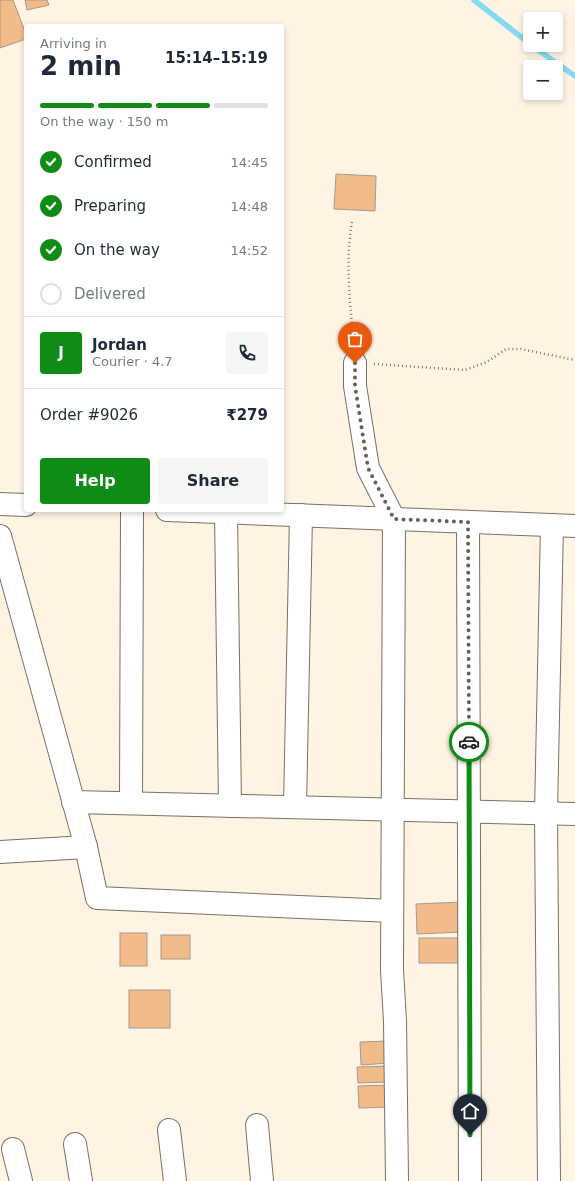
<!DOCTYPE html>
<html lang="en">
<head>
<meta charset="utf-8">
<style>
  :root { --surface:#fff; --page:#f6f6f7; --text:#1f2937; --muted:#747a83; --line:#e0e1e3; --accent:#0f8c16 }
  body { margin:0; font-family:"DejaVu Sans",sans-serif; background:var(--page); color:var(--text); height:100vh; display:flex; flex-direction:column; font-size:15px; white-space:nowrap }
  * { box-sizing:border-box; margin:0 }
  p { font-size:13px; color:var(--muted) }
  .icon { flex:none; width:22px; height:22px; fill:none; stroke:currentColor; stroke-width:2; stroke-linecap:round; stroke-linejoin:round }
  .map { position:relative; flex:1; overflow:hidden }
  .panel { position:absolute; left:24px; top:24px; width:260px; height:488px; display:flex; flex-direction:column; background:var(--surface); border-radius:4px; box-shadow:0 2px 6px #0003 }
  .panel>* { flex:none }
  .tools { position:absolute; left:523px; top:12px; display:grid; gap:8px }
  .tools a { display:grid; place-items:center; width:40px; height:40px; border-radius:4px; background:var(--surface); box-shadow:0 2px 6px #0003; font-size:20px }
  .pin { position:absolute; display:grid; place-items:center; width:34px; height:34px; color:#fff; margin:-41px -17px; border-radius:50% 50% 50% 0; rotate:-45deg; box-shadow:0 0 4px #0007 }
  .pin .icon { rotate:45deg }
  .courier { position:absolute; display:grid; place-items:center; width:40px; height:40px; margin:-20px; border:3px solid #0f8c16; border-radius:50%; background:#fff; color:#222; box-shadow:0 1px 5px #0007 }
  .head em { font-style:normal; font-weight:600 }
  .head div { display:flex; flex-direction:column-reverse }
  .head { display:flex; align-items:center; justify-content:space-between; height:68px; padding:0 16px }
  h1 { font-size:26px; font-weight:600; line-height:30px }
  .bar { display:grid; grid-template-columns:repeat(4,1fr); gap:6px 4px; align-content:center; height:48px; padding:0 16px }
  .bar i { height:5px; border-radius:3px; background:var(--line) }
  .bar .on { background:var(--accent) }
  .bar p { grid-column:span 4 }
  .line { display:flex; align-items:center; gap:10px; padding:0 16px; border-top:1px solid var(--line) }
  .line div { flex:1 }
  .round { display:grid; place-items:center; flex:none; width:42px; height:42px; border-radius:4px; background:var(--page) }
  ol { padding:0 16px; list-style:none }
  li { display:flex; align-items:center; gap:12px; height:44px }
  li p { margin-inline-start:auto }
  li .icon { padding:4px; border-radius:50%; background:var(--accent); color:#fff; stroke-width:4 }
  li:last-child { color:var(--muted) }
  li i { width:22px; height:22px; border:2px solid var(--line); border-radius:50% }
  .primary-button { display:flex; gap:8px; margin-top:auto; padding:8px 16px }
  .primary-button a { flex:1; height:46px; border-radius:4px; background:var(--accent); color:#fff; font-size:16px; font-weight:600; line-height:46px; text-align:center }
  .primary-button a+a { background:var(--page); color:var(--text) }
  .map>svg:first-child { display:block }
</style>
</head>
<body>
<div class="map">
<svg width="575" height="1181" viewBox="0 0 575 1181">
  <rect width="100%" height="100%" fill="#fff3e4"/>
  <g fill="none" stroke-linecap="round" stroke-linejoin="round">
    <g stroke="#84dbf1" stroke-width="5.5">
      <path d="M474,0L530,44"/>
      <path d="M531,45L575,76"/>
    </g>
  </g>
  <g fill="#f1bc8a" stroke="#a6998d">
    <path d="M0,0H13L26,34V39L0,48Z"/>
    <path d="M25,0H47L49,5L27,10Z"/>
    <path d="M336,174L376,176L375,211L334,209Z"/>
    <path d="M462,902L463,932L417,934L416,904Z"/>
    <rect x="120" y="933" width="27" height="33"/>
    <rect x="161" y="935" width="29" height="24"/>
    <rect x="419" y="938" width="46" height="25"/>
    <rect x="129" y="990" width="41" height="38"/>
    <path d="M389,1041L390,1063L361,1065L360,1042Z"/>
    <path d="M389,1066L390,1082L358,1083L357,1067Z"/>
    <path d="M390,1085L391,1107L359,1108L358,1086Z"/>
  </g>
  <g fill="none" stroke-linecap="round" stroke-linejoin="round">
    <defs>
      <g id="minor">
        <path d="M355,363V386L368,468L394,519L392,970L395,1021L397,1181"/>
        <path d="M0,504L26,505"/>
        <path d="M167,510L575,526"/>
        <path d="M226,512L230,806"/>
        <path d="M468,522L470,1181"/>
        <path d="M0,536L86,847L97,898L392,911"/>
        <path d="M73,802L575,814"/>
        <path d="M131,803L132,510"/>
        <path d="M295,807L301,515"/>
        <path d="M0,852L86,847"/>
        <path d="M257,1125L262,1181"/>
        <path d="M169,1130L175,1181"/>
        <path d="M75,1144L81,1181"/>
        <path d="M13,1149L21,1181"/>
        <path d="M549,1181L546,813L552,525"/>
      </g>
    </defs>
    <use href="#minor" stroke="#7a7063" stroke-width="24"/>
    <g stroke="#80786f" stroke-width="2.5" stroke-dasharray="1 3" stroke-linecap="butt">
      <path d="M352,222C345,261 350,305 354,345"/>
      <path d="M374,364L465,370L487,362L506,349H521L575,360"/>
    </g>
    <use href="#minor" stroke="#fff" stroke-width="22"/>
  </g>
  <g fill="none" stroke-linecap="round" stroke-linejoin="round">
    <path stroke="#676058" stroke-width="4" stroke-dasharray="0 7.2" d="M355,363V386L368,468L394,519L468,522L469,742"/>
    <path stroke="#0f8c16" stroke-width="5" d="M469,742L470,1135"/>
  </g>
</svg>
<div class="tools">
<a>+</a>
<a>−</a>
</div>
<div class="pin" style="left:355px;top:363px;background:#ea580c"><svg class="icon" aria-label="bag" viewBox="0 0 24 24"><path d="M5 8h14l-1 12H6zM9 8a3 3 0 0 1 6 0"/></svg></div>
<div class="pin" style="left:470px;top:1135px;background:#1f2937"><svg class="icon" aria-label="home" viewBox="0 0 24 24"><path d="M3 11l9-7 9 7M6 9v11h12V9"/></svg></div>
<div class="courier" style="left:469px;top:742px"><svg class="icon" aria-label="car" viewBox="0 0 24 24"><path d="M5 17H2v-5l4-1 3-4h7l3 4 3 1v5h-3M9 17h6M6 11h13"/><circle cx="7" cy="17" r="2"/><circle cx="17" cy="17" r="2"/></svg></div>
<section class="panel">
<div class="head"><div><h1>2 min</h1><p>Arriving in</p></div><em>15:14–15:19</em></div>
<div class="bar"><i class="on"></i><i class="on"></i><i class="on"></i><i></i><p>On the way · 150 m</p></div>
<ol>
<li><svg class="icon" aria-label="check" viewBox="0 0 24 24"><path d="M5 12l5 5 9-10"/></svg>Confirmed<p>14:45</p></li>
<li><svg class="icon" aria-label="check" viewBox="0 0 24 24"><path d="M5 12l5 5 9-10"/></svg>Preparing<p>14:48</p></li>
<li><svg class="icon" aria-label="check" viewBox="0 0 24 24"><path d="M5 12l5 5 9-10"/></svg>On the way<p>14:52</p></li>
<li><i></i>Delivered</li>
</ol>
<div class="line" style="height:72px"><b class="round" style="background:var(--accent);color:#fff">J</b><div><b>Jordan</b><p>Courier · 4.7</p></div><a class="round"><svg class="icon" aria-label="phone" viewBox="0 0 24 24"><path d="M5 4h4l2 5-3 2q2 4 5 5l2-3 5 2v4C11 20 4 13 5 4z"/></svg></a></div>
<div class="line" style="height:52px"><div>Order #9026</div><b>₹279</b></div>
<div class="primary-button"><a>Help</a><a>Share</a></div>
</section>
</div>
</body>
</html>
